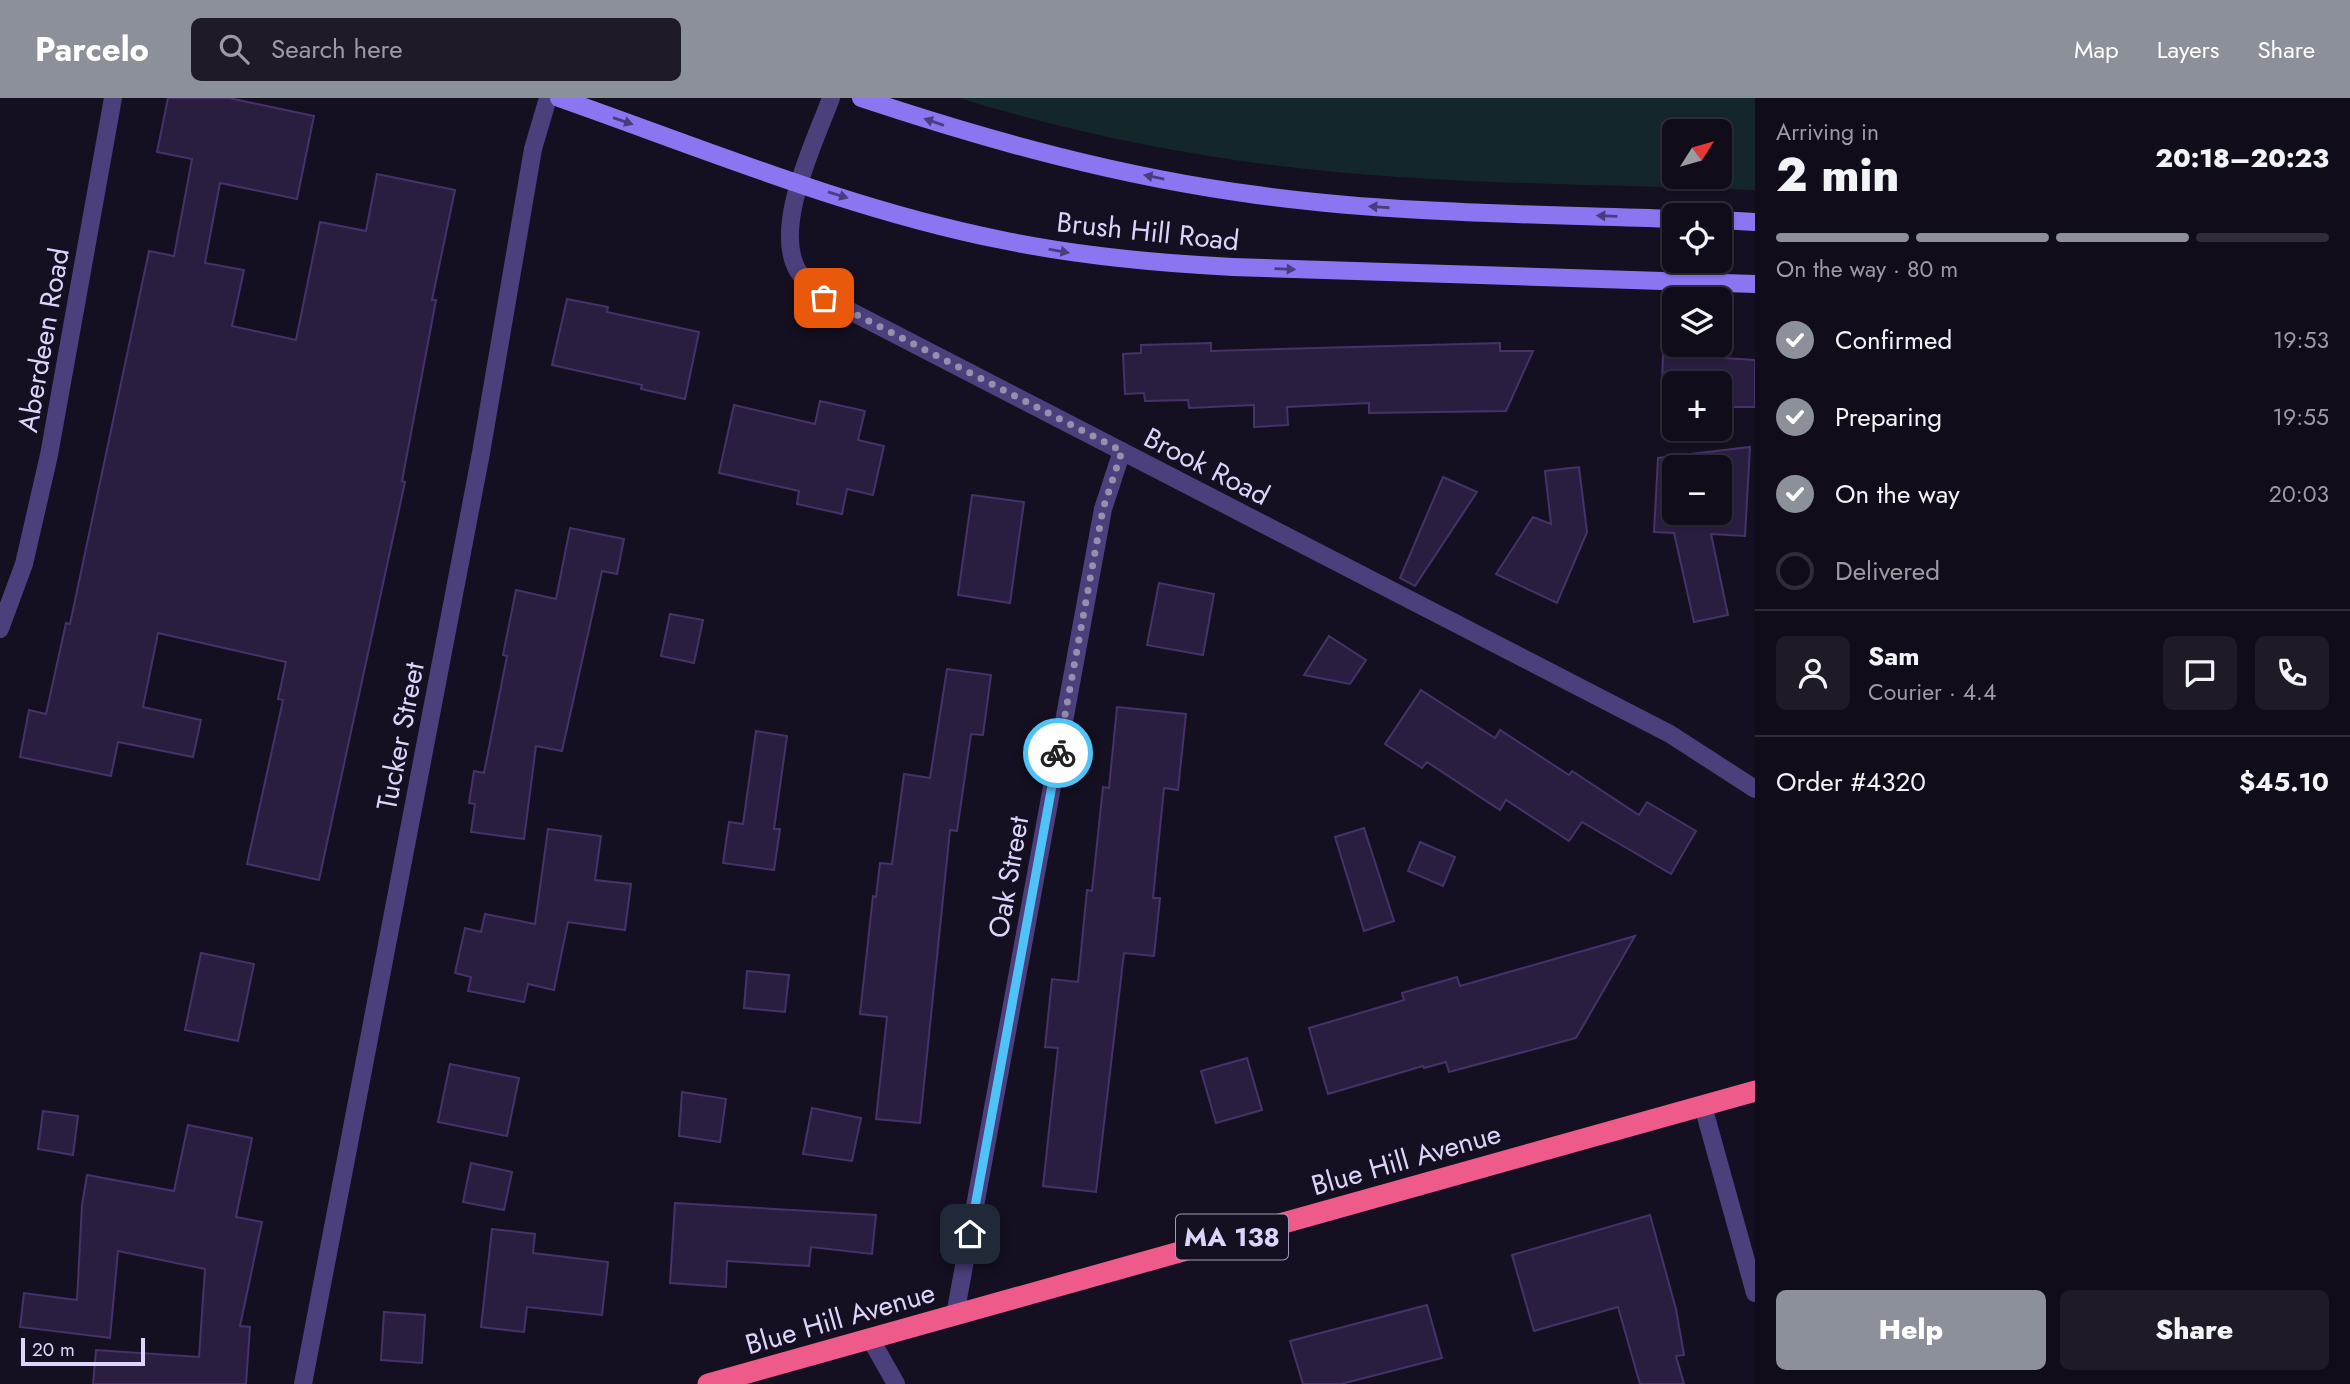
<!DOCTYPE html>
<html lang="en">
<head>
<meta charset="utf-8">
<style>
  :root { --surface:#100c19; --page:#1e1a26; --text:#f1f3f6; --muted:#9c9ba2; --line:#302c38; --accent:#8c9099 }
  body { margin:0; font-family:Jost,sans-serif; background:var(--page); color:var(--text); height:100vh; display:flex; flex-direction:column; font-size:26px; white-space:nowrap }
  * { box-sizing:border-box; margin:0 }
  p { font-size:23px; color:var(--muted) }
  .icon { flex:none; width:38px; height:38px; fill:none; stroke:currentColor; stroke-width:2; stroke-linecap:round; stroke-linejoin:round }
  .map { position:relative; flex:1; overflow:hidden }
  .panel { display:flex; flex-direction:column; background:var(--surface); width:595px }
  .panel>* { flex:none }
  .needle { width:46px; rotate:53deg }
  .buttons { position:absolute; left:1662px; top:21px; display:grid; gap:14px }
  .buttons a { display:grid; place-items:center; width:70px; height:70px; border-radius:10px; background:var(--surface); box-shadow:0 2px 5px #0004,0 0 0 2px var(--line); font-size:35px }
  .scale { position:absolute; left:21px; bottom:18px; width:124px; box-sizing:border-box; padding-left:7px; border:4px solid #ded4fb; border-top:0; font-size:19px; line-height:24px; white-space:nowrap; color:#ded4fb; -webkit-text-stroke:5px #151021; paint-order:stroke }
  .pin { position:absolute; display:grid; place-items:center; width:60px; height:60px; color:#fff; margin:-30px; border-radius:14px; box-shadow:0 4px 10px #0006 }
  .courier { position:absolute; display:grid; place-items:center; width:70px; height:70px; margin:-35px; border:5px solid #4fc3f7; border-radius:50%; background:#fff; color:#222; box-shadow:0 2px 9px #0007 }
  .summary em { font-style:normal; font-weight:800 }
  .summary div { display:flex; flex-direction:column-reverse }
  .summary { display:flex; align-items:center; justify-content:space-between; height:119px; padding:0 21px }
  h1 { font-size:46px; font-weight:800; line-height:52px }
  .bar { display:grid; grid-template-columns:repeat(4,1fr); gap:10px 7px; align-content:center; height:84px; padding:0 21px }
  .bar i { height:9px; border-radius:5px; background:var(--line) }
  .bar .on { background:var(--accent) }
  .bar p { grid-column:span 4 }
  .line { display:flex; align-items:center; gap:18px; padding:0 21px; border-top:2px solid var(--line) }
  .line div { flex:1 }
  .round { display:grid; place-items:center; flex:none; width:74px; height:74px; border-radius:10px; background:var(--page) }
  ol { padding:0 21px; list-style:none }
  li { display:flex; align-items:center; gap:21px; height:77px }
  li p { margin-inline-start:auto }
  li .icon { padding:7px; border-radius:50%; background:var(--accent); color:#fff; stroke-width:4 }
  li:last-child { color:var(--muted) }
  li i { width:38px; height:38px; border:4px solid var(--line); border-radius:50% }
  .button { display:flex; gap:14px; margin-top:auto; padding:14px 21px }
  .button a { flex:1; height:80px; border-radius:10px; background:var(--accent); color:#fff; font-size:28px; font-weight:800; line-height:80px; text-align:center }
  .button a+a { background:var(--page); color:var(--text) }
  header { display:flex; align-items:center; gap:42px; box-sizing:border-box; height:98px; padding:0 35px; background:var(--accent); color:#fff }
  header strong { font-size:33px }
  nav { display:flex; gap:38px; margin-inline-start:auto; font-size:24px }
  .search { width:490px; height:63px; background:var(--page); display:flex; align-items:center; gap:18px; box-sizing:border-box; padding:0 24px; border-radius:10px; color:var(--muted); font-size:26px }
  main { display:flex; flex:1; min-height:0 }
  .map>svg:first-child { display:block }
</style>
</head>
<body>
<header>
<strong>Parcelo</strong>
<div class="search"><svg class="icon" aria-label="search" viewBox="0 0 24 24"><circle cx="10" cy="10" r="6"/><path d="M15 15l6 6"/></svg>Search here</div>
<nav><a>Map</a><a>Layers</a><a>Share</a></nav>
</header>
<main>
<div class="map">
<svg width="1755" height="1286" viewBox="0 0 1755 1286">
  <rect width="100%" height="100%" fill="#151021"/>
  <path fill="#13272a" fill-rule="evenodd" d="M959,0H1755V92C1597,86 1437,87 1280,68C1172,55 1063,32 959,0ZM1675,33H1720V79H1675Z"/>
  <g fill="#2a1e40" stroke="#463269" stroke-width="2" fill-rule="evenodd">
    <path d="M168,0H229L314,18L297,101L220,85L205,165L244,172L232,228L296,242L320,124L366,133L377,76L455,92L432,202H436L402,383L405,384L319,782L247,766L283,602L278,601L286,564L158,535L143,609L201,622L193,659L118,644L111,678L20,659L29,612L46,616L66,525L70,526L149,153L174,158L192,61L157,54Z"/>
    <path d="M567,201L608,209L607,214L699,234L685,301L641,291L642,287L552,267Z"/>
    <path d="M1211,245V253L1500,245V253H1533L1506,313L1369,315V305L1287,309L1288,327L1254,329V307L1189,310L1188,302L1145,303L1144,295L1125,296L1123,256L1141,255V247Z"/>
    <path d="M1663,256L1755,262V309H1720V285H1675V310H1661Z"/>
    <path d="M820,303L865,313L858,342L884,348L873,397L847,391L842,416L797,406L799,393L719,375L734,307L815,326Z"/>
    <path d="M1750,349L1745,438L1711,436L1728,517L1694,524L1674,435L1654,434L1658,360ZM1675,369H1720V415H1675Z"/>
    <path d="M1579,369L1587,434L1557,505L1496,476L1533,419L1551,426L1545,373Z"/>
    <path d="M1443,379L1477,394L1415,488L1400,480Z"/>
    <path d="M972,397L1024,404L1010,505L958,497Z"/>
    <path d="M570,430L624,441L617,476L602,473L562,653L536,648L524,741L471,734L475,706L469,705L474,673L484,675L507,558L503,557L516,492L556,501Z"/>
    <path d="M1159,485L1214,496L1203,557L1147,547Z"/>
    <path d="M670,516L703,522L694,565L661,558Z"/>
    <path d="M1329,538L1366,562L1350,586L1304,577Z"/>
    <path d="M947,571L991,577L983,637L971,636L957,733L950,732L920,1025L876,1021L887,919L860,916L873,798L876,799L880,765L892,766L904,676L930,680Z"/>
    <path d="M1421,592L1495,640L1500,632L1569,677L1572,673L1639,717L1647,704L1696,733L1671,776L1582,724L1569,743L1506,702L1500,712L1427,664L1422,670L1385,646Z"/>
    <path d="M1117,609L1186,616L1178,692L1164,690L1153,800H1160L1154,858L1124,855L1096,1094L1043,1088L1058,950L1045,949L1052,881L1078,884L1087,792L1092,793L1103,689L1109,690Z"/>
    <path d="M756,633L787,638L774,731H780L774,772L723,765L729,724L743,726Z"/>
    <path d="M1364,730L1394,823L1364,833L1335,739Z"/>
    <path d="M548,731L601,738L595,782L631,786L625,832L568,824L554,892L528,886L524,904L468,893L471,879L455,875L465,830L481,834L485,816L535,826Z"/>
    <path d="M1420,744L1455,759L1443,788L1408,773Z"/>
    <path d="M1635,838L1576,940L1449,974L1446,964L1424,970L1423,968L1328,996L1309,930L1404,902L1402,895L1457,879L1460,888Z"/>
    <path d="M201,855L254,866L238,943L185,932Z"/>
    <path d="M747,873L789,877L785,914L744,910Z"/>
    <path d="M1247,960L1262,1012L1216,1025L1201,973Z"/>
    <path d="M450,966L519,980L507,1038L438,1024Z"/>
    <path d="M682,994L726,1001L720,1044L679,1038Z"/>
    <path d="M812,1010L861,1020L852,1063L803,1056Z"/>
    <path d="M43,1013L78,1018L73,1057L38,1051Z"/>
    <path d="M188,1027L252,1040L236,1119L262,1124L240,1228L250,1229L246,1286H93L96,1252L199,1259L205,1171L118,1153L110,1240L20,1229L24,1195L77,1202L82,1107L87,1077L174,1093Z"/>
    <path d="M471,1065L512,1074L504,1112L463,1104Z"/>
    <path d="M675,1105L876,1117L872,1156L811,1149L809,1168L727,1163L726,1189L670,1185Z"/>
    <path d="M1650,1117L1676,1211L1684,1257L1676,1258L1684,1286H1640L1618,1209L1534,1233L1512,1157Z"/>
    <path d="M492,1131L535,1136L533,1155L608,1164L602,1217L527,1209L524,1234L481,1229Z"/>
    <path d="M1427,1207L1442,1260L1341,1286H1303L1290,1243Z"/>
    <path d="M384,1214L425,1217L422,1265L381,1262Z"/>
  </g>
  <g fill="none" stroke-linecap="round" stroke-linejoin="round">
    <g stroke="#4b407b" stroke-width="18">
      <path d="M831,0C815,44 772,129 798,173C805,184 815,192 825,200L1670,636L1755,691"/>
      <path d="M0,531L24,466L49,357L113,0"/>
      <path d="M1703,1008L1755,1195"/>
      <path d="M955,1217L1103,411L1122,353"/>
      <path d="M870,1240L896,1286"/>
      <path d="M303,1286L481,355L533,51L548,0"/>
    </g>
    <g stroke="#8b75f1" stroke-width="18">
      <path d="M559,0C704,51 851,112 1002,142C1079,158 1155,165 1233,169L1755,186"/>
      <path d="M861,0C990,43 1121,79 1257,97C1395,116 1536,116 1675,121"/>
      <path d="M1720,122L1755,124"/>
    </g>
    <path stroke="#ee5b8b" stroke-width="21" d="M708,1286L1755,993"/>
  </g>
  <defs><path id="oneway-solid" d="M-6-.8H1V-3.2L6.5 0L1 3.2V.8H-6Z" transform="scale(1.75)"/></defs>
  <g fill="#4a3d7f">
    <use href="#oneway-solid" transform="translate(623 23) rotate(19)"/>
    <use href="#oneway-solid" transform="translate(934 24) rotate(-161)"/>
    <use href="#oneway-solid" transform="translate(1154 79) rotate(-168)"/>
    <use href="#oneway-solid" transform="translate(838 97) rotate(17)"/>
    <use href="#oneway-solid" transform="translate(1379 109) rotate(-176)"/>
    <use href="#oneway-solid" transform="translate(1607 118) rotate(-178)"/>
    <use href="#oneway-solid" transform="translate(1059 153) rotate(10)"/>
    <use href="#oneway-solid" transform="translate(1285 171) rotate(2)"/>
  </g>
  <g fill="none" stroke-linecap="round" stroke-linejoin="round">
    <path stroke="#988faf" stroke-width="7" stroke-dasharray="0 12.6" d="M824,200L1122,353L1103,411L1058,655"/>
    <path stroke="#4fc3f7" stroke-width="9" d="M970,1136L1058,655"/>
  </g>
  <g text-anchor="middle" stroke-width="5" stroke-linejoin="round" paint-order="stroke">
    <rect fill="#151021" stroke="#a299ba" stroke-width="2" x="1176" y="1116.5" width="112" height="45" rx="5"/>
    <g font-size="26" font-weight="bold" fill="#ded4fb">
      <text x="1232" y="1148">MA 138</text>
    </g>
    <g font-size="28" fill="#ded4fb" stroke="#151021">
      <text transform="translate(1148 133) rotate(6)" y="10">Brush Hill Road</text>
      <text transform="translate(43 242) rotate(-80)" y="10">Aberdeen Road</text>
      <text transform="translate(1207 368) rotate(27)" y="10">Brook Road</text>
      <text transform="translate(400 638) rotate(-79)" y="10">Tucker Street</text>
      <text transform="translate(1008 779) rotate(-80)" y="10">Oak Street</text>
      <text transform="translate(1406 1061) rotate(-16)" y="10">Blue Hill Avenue</text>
      <text transform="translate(840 1220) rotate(-16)" y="10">Blue Hill Avenue</text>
    </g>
  </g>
</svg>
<div class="buttons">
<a><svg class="needle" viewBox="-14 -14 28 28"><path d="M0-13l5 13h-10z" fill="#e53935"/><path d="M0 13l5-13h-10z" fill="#9c9ba2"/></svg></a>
<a><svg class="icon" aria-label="locate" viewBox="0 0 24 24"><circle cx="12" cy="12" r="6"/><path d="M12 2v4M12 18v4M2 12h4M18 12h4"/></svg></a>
<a><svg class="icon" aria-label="layers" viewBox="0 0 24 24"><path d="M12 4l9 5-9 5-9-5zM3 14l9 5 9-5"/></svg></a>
<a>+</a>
<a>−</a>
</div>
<div class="scale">20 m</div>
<div class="pin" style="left:824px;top:200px;background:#ea580c"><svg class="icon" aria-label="bag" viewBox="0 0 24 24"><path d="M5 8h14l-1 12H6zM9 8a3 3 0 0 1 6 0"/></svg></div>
<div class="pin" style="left:970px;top:1136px;background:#1f2937"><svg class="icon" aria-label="home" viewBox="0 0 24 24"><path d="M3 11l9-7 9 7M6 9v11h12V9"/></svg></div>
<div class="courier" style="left:1058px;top:655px"><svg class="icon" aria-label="bike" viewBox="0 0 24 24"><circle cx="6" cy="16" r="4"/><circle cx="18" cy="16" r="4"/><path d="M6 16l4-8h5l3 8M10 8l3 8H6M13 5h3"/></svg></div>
</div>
<section class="panel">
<div class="summary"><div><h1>2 min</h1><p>Arriving in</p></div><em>20:18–20:23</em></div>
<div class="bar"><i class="on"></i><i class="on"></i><i class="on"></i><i></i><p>On the way · 80 m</p></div>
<ol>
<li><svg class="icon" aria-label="check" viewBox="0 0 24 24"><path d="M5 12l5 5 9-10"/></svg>Confirmed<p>19:53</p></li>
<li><svg class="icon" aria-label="check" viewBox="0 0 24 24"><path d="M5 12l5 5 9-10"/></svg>Preparing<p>19:55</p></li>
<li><svg class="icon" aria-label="check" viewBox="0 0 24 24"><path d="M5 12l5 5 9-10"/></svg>On the way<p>20:03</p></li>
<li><i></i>Delivered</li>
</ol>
<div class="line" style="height:126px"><a class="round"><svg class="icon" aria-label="person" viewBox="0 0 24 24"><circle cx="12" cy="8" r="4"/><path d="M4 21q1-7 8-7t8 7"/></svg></a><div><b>Sam</b><p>Courier · 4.4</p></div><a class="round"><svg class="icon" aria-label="chat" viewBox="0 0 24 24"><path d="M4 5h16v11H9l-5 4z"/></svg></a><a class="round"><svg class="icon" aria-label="phone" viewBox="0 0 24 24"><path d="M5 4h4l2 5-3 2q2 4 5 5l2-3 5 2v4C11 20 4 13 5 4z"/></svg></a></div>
<div class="line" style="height:91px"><div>Order #4320</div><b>$45.10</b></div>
<div class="button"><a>Help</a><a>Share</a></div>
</section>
</main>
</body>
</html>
